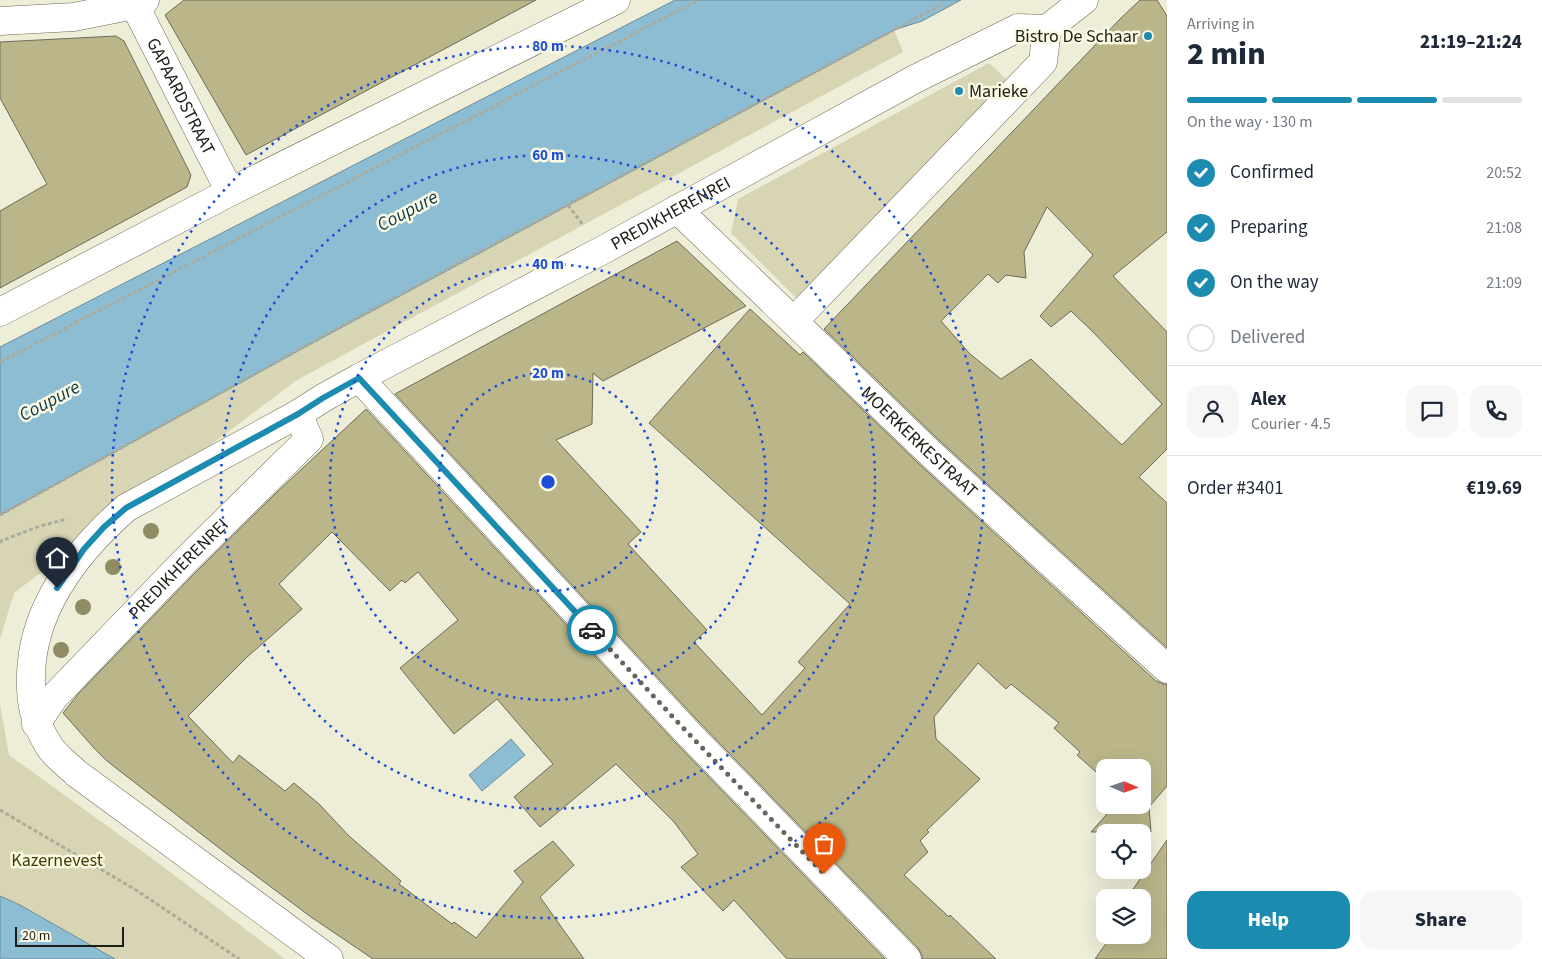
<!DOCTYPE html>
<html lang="en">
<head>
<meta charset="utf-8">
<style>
  :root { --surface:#fff; --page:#f6f6f7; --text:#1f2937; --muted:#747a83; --line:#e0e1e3; --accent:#1c8bb0 }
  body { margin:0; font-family:"Source Sans 3",sans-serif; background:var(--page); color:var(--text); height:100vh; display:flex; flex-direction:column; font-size:19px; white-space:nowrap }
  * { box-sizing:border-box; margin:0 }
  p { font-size:16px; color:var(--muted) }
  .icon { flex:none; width:28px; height:28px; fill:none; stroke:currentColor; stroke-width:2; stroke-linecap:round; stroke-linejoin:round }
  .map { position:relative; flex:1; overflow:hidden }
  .drawer { display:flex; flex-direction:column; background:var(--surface); width:375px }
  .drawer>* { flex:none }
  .needle { width:32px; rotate:92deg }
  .controls { position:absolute; left:1096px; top:759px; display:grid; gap:10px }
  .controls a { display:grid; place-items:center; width:55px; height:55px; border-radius:10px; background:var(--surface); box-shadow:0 5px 20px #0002; font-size:25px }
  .scale { position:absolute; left:15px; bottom:12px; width:109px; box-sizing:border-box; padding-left:5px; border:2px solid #1e1d16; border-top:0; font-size:14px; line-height:18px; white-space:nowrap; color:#1e1d16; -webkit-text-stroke:4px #fbfae5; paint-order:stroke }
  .pin { position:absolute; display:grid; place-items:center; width:42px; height:42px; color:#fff; margin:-51px -21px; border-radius:50% 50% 50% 0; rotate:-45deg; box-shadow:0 0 5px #0007 }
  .pin .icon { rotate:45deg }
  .courier { position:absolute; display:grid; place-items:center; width:50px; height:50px; margin:-25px; border:4px solid #1c8bb0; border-radius:50%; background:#fff; color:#222; box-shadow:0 1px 6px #0007 }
  .head em { font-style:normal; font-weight:800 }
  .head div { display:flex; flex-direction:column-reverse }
  .head { display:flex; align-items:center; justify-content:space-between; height:85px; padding:0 20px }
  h1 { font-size:32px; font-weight:800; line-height:38px }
  .bar { display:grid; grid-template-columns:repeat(4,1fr); gap:8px 5px; align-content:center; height:60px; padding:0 20px }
  .bar i { height:6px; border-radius:4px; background:var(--line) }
  .bar .current { background:var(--accent) }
  .bar p { grid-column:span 4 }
  .line { display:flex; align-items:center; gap:12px; padding:0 20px; border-top:1px solid var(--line) }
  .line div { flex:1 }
  .round { display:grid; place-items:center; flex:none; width:52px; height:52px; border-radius:15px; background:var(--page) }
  ol { padding:0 20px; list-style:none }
  li { display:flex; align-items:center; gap:15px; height:55px }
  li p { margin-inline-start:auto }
  li .icon { padding:5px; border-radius:50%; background:var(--accent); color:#fff; stroke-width:4 }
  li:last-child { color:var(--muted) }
  li i { width:28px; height:28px; border:2px solid var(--line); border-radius:50% }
  .button { display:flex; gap:10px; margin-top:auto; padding:10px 20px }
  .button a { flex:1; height:58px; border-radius:15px; background:var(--accent); color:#fff; font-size:20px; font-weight:800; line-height:58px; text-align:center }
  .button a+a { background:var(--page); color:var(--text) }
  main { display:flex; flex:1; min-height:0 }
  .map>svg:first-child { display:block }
</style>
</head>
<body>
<main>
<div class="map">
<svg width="1167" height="959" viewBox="0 0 1167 959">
  <rect width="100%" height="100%" fill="#eeedd8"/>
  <g fill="#d8d5b5">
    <path d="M894,30L903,52L297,380L14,593L0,639V515L296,352Z"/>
    <path d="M989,63L1010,83L799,301L731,233L738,199Z"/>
    <path d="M0,704L9,755L157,862L285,959H115L20,905L0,896Z"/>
  </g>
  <g fill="#8cbdd3" stroke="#6b8d9a">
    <path d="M675,0H961L922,21L894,30L296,352L0,515V347Z"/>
    <path d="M511,739L525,755L482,791L469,775Z"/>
    <path d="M0,896L20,905L115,959H0Z"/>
  </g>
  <g fill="#bab689" stroke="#6c6b59" fill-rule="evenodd">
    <path d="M184,0H536L246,155L165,15Z"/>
    <path d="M1140,0H1157L1167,16V232L1113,276L1167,332V449L1139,477L1167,503V648L940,441L824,329L1120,19ZM1047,207L1093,255L1040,316L1051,327L1071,311L1092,331L1162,404L1122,445L1031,359L1001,379L970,354L941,321L988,274L998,283L1006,275L1026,278L1024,252Z"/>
    <path d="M116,36L124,41L191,175L187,187L0,288V211L47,184L0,98V42Z"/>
    <path d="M677,241L746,306L603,381L593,373L592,424L556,440L641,532L628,544L707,630L694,642L762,715L805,668L798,662L850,604L649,423L750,309L800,355L803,352L918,463L1156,681L1163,684H1167V786L1149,807L1151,832H1091L1115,805H1142V768H1105V780L1077,755L1080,752L1054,728L1059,723L1011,684L1006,689L978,663L934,717L936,739L980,779L927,830L929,832L920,841L928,852L904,875L949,917L950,915L996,959H922V955L918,948L697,720L395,394Z"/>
    <path d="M366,409L675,742L885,959H787L734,900L723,911L681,867L698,854L674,822L616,764L540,827L514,797L553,764L497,699L454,734L400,668L458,620L418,572L405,583L402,580L390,591L332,532L279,584L302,609L246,658L188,716L233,763L239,755L285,791L294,783L319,804L349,836L401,881L399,884L452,924L454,922L476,938L523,882L514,871L553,841L574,865L540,897L584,959H373L311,917L227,854L107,761L94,748L63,713L79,693L194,574L275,494Z"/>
    <path d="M1167,840V959H1095L1112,935H1142V898H1127Z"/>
  </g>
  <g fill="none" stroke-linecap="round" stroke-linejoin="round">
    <defs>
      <g id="minor">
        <path id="s1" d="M132,0L230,192"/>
        <path d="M0,21L74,17L134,5L145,0"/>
        <path id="s2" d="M677,209L929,452L1167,669"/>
        <path d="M0,312L230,192L616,0"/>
        <path d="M794,321L1043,62L1047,29"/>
        <path d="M359,378L686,731L907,959"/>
        <path id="s3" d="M36,724L54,697L183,563L309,439L298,414"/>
        <path id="s4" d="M329,959L76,773C67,764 55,756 49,746C34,722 30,702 31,674C33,607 77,551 126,508L298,414L323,398L359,378L601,251L915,79L1018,28L1047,29L1084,0"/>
      </g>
    </defs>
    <use href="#minor" stroke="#6c6a59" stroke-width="29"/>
    <g stroke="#acab9b" stroke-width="3" stroke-dasharray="4 2.5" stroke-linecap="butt">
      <path d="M568,205L583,225"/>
      <path d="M0,362L699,0"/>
      <path d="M0,515L347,323L944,3"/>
      <path d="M0,543L1,541L40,526L67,519"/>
      <path d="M0,810L136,890L239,959"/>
    </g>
    <use href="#minor" stroke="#fff" stroke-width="28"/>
  </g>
  <g fill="#8f8c63">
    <circle cx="151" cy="531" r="8"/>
    <circle cx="113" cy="567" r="8"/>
    <circle cx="83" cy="607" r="8"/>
    <circle cx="61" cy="650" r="8"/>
  </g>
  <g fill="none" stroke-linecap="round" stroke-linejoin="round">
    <path stroke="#67665a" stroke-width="5" stroke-dasharray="0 9" d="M592,630L686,731L824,874"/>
    <path stroke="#1c8bb0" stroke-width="6" d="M57,588L84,549L104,527L126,508L298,414L323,398L359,378L592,630"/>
  </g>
  <g fill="none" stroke="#1d4ed8" stroke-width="2.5" stroke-dasharray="2.5 5">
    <circle cx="548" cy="482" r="109"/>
    <circle cx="548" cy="482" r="218"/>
    <circle cx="548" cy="482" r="327"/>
    <circle cx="548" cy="482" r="436"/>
  </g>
  <g fill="#1c8bb0" stroke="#fbfae5" stroke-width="2">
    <circle cx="1148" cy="36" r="5"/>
    <circle cx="959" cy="91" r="5"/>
  </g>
  <g text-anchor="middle" stroke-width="5" stroke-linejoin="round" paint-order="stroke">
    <g font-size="18" fill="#1e1d16" stroke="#fbfae5" text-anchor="end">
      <text x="1138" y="42">Bistro De Schaar</text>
      <text x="969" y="97" text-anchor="start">Marieke</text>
    </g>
    <g font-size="18" fill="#1e1d16" stroke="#fbfae5">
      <text dy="6" stroke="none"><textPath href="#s1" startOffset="108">GAPAARDSTRAAT</textPath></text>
      <text dy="6" stroke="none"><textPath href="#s4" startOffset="1244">PREDIKHERENREI</textPath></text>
      <text dy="6" stroke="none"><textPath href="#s2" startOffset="336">MOERKERKESTRAAT</textPath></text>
      <text dy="6" stroke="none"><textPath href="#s3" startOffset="211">PREDIKHERENREI</textPath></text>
    </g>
    <g font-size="18" fill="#423d03" stroke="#fbfae5">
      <text x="57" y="866">Kazernevest</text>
    </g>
    <g font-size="19" font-style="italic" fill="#0d3949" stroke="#fbfae5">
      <text transform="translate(407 210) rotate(-28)" y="7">Coupure</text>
      <text transform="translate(49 400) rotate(-28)" y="7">Coupure</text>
    </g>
  </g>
  <circle cx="548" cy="482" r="8" fill="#1d4ed8" stroke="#fbfae5" stroke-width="2.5"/>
  <g font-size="15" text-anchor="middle" font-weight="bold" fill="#1d4ed8" stroke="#fbfae5" stroke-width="5" stroke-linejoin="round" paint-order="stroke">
    <text x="548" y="51">80 m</text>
    <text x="548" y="160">60 m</text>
    <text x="548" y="269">40 m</text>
    <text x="548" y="378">20 m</text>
  </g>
</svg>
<div class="controls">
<a><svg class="needle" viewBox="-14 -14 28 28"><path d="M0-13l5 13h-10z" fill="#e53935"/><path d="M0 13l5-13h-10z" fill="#747a83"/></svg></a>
<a><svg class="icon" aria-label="locate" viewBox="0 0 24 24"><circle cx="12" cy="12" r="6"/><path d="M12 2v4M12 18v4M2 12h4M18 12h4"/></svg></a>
<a><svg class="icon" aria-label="layers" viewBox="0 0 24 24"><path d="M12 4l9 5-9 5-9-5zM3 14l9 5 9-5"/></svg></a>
</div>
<div class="scale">20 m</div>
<div class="pin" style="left:824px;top:874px;background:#ea580c"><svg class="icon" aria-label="bag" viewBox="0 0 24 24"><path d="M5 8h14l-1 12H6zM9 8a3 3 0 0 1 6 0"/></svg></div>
<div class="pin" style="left:57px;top:588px;background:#1f2937"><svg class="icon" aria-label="home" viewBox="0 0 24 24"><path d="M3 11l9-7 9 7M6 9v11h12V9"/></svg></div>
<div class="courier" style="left:592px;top:630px"><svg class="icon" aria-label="car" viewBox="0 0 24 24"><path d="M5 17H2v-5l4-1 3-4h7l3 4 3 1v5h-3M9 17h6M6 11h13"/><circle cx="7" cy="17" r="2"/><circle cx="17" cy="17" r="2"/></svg></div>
</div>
<section class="drawer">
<div class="head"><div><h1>2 min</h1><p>Arriving in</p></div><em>21:19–21:24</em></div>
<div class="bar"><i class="current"></i><i class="current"></i><i class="current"></i><i></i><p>On the way · 130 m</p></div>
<ol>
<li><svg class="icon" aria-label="check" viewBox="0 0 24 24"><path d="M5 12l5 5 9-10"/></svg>Confirmed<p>20:52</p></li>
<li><svg class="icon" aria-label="check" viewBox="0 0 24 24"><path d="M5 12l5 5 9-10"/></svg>Preparing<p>21:08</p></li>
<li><svg class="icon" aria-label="check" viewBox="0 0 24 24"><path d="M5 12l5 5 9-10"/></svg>On the way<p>21:09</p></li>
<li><i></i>Delivered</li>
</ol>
<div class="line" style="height:90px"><a class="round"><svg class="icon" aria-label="person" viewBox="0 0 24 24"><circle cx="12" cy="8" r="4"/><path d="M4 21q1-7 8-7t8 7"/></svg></a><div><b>Alex</b><p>Courier · 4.5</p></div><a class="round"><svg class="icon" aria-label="chat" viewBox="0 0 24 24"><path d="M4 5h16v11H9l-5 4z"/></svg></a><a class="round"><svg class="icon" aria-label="phone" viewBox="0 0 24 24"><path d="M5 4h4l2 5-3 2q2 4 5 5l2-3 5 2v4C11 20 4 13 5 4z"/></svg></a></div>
<div class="line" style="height:65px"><div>Order #3401</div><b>€19.69</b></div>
<div class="button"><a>Help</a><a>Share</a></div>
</section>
</main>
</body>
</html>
